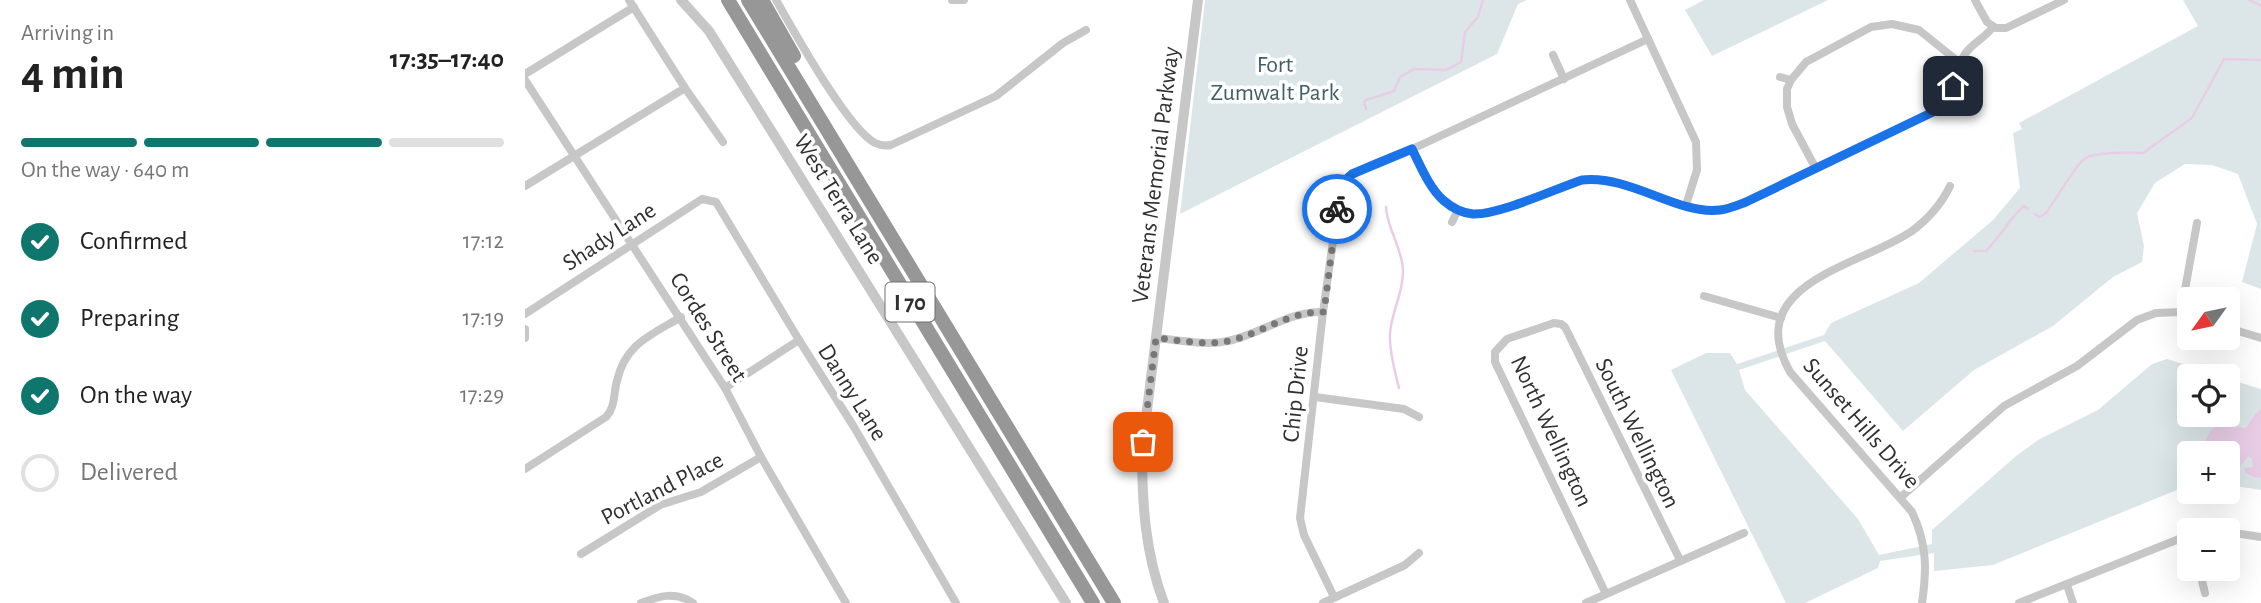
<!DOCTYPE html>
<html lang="en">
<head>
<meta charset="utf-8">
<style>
  :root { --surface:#fff; --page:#f6f6f6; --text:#222; --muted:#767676; --line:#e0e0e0; --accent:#0f766e }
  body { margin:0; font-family:"Alegreya Sans",sans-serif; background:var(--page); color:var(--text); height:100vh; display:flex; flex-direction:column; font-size:26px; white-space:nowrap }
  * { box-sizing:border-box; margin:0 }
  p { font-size:23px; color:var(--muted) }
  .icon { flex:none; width:38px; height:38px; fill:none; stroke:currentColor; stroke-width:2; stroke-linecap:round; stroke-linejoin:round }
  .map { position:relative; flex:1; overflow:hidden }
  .sheet { display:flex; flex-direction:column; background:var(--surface); width:525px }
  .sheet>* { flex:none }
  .needle { width:46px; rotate:237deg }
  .controls { position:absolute; left:1652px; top:287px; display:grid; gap:14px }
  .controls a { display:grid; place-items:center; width:63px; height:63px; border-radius:7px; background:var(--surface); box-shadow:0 7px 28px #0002; font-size:35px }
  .pin { position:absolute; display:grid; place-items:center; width:60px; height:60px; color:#fff; margin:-30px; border-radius:14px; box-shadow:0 4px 10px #0006 }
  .courier { position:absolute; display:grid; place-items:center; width:70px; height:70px; margin:-35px; border:5px solid #1a73e8; border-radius:50%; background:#fff; color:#222; box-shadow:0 2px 9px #0007 }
  .headline em { font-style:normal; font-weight:600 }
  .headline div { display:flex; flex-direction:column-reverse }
  .headline { display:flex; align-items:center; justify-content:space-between; height:119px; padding:0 21px }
  h1 { font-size:46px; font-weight:600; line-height:52px }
  .bar { display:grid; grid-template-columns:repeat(4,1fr); gap:10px 7px; align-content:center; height:84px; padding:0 21px }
  .bar i { height:9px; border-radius:5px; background:var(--line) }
  .bar .on { background:var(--accent) }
  .bar p { grid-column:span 4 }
  ol { padding:0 21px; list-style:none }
  li { display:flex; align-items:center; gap:21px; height:77px }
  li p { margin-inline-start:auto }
  li .icon { padding:7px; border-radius:50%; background:var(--accent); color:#fff; stroke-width:4 }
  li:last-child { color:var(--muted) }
  li i { width:38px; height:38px; border:4px solid var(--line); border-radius:50% }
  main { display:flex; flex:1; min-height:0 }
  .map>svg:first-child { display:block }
</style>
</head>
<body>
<main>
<section class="sheet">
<div class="headline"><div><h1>4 min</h1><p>Arriving in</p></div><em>17:35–17:40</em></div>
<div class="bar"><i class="on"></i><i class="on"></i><i class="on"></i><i></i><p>On the way · 640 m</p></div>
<ol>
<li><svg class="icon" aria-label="check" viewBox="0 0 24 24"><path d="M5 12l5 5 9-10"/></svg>Confirmed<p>17:12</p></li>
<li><svg class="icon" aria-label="check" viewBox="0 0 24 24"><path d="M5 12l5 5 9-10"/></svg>Preparing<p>17:19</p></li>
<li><svg class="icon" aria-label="check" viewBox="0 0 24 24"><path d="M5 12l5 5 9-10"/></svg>On the way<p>17:29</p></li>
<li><i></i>Delivered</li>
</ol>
</section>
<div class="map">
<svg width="1736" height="603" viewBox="0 0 1736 603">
  <rect width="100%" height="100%" fill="#fff"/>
  <g fill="#dce6e8">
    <path d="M680,0H1002L993,4L972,54L655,214Z"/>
    <path d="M1179,0H1303L1187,56L1160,10Z"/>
    <path d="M1658,0H1736V289L1717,282L1732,224L1713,174L1687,165L1660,164L1630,183L1612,213L1619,246L1617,262L1588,277L1528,326L1449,370L1378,431L1300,341L1214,370L1220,390L1333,519L1354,555L1407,544V530L1491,456L1513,440L1573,410L1627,364L1642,359L1696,376H1664V415H1703V379L1736,389V490L1703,485V453H1664V485L1468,565L1409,571V553L1355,561L1353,568L1280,603H1261L1146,370L1181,353H1205L1212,364L1299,335L1306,323L1394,283L1468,220L1495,188L1488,133L1497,129L1494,123L1673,26Z"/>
  </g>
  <path fill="#e9cde7" d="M1736,409V478L1728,477L1720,472L1719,468L1728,467L1727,458L1723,456L1711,472L1703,470V453H1681C1677,442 1685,427 1697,424C1705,422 1713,428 1721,428L1731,413Z"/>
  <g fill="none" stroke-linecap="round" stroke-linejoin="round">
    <g stroke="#e9cde7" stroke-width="2.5">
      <path d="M1724,0L1736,6"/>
      <path d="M841,109L839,103L841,100L869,91L875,77L889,69L921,70L936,62L940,32L953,17L958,0"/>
      <path d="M861,207C862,229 877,247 878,270C879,292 866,312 865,334C864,351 870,372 874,388"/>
      <path d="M1510,214L1514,217L1521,213C1530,201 1550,166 1559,159C1568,152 1606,152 1618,153L1667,118L1699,59L1736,60"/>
      <path d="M1449,251H1461C1475,237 1484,219 1499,206L1503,209"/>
    </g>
    <g stroke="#c7c7c7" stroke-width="8">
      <path d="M104,0L160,88L198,142"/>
      <path d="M251,0C269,31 322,128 350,143C356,146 360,146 366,145L471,96L538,43L561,30"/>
      <path d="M427,0H439"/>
      <path d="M1105,0L1171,142L1172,170L1161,205"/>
      <path d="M1450,0L1462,22L1471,28H1481L1539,0"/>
      <path d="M1028,55L1039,79"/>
      <path d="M0,74L109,7"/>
      <path d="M1255,77L1266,80"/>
      <path d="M0,80L200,388L236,457L321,603"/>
      <path d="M887,149C896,167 904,187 918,200C926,207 937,213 948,214C973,215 1030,189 1057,180C1107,175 1151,215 1195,210C1204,209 1212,205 1221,202L1408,112C1429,97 1427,74 1440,54C1447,43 1460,38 1468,27"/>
      <path d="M1290,167L1267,124L1262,107V89L1266,80L1281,62L1346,27L1367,24L1394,30L1435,63"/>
      <path d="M0,186L160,88"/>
      <path d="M927,222L933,210"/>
      <path d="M1179,296L1256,318"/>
      <path d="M1656,312L1672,223"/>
      <path d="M0,314L177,199L191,202L274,340L329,427L431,603"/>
      <path d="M1703,328L1736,338"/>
      <path d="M0,329V338"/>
      <path d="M631,338C654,340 681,346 703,341C736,334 764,311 798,312"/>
      <path d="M200,388L274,340"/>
      <path d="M790,397L879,409L894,417"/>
      <path d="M0,469L81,417C91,406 88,394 92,381C100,344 126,335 156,317"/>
      <path d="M1376,497L1479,406L1552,366L1612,320L1631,313L1656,312L1664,315"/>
      <path d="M1703,532L1736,537"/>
      <path d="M56,554L135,505L176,492L236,457"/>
      <path d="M1674,569L1680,593"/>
      <path d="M1542,585L1548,603"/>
      <path d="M1081,594L970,362V352L982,339L1029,323L1036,324L1040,327L1155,560"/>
      <path d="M809,597L779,535L775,518L798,312L816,184C839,163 871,157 898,144C973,109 1048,74 1123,39"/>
      <path d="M116,603C134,596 151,591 168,603"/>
      <path d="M798,603L880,565L894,553"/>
      <path d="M1061,603L1219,533"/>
      <path d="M1397,603C1402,569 1402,544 1387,512L1265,372C1215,283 1336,266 1387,231C1403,219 1416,205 1425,186"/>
      <path d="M1494,603L1664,535"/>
    </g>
    <g stroke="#c7c7c7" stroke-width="10">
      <path d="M156,0L184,31L541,603"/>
      <path d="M639,603C620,553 617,503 617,450L673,0"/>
    </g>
    <g stroke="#979797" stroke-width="14">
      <path d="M203,0L568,603"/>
      <path d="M223,0L589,603"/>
      <path d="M237,0L269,56"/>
    </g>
  </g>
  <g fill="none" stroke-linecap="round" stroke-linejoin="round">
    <path stroke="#787878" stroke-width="7" stroke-dasharray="0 12.6" d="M618,442L631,338C654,340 681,346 703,341C736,334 764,311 799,312L812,209"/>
    <path stroke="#1a73e8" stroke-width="9" d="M812,209L816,184L827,174L887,149C896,167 904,187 918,200C926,207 937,213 948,214C974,215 1030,189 1057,180C1107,175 1151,215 1195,210C1204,209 1213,205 1221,202L1408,112L1420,100L1428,86"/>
  </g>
  <g text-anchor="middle" stroke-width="7" stroke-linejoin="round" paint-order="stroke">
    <rect fill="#fff" stroke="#6e6e6e" stroke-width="2" x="360.5" y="282.5" width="49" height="39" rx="5"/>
    <g font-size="23" font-weight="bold" fill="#303030">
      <text x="385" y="310">I 70</text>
    </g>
    <g font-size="24" fill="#415f67" stroke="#fff">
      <text x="750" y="72">Fort<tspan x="750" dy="28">Zumwalt Park</tspan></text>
    </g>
    <g font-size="24" fill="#303030" stroke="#fff">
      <text transform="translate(630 175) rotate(-83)" y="8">Veterans Memorial Parkway</text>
      <text transform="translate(314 199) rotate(58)" y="8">West Terra Lane</text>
      <text transform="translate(84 236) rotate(-33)" y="8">Shady Lane</text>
      <text transform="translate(184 327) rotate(58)" y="8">Cordes Street</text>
      <text transform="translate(328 392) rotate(58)" y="8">Danny Lane</text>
      <text transform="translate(770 394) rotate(-84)" y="8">Chip Drive</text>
      <text transform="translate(1337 423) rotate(49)" y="8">Sunset Hills Drive</text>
      <text transform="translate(1027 431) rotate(65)" y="8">North Wellington</text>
      <text transform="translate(1113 433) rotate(64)" y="8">South Wellington</text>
      <text transform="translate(137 488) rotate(-27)" y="8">Portland Place</text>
    </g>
  </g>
</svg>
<div class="controls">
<a><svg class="needle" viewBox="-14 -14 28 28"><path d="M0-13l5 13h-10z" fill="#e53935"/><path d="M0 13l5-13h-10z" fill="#767676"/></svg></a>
<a><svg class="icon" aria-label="locate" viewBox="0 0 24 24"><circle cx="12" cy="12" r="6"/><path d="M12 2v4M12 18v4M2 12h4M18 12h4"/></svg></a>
<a>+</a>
<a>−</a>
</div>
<div class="pin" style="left:618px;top:442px;background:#ea580c"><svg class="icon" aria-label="bag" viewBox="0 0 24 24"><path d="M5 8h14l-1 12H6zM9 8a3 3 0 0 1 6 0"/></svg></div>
<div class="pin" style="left:1428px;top:86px;background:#1f2937"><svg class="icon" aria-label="home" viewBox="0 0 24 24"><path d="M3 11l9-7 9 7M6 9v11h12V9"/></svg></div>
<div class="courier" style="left:812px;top:209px"><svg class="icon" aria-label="bike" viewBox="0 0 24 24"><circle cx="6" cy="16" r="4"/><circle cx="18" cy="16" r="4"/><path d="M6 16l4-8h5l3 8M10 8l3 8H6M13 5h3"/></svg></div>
</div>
</main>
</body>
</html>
